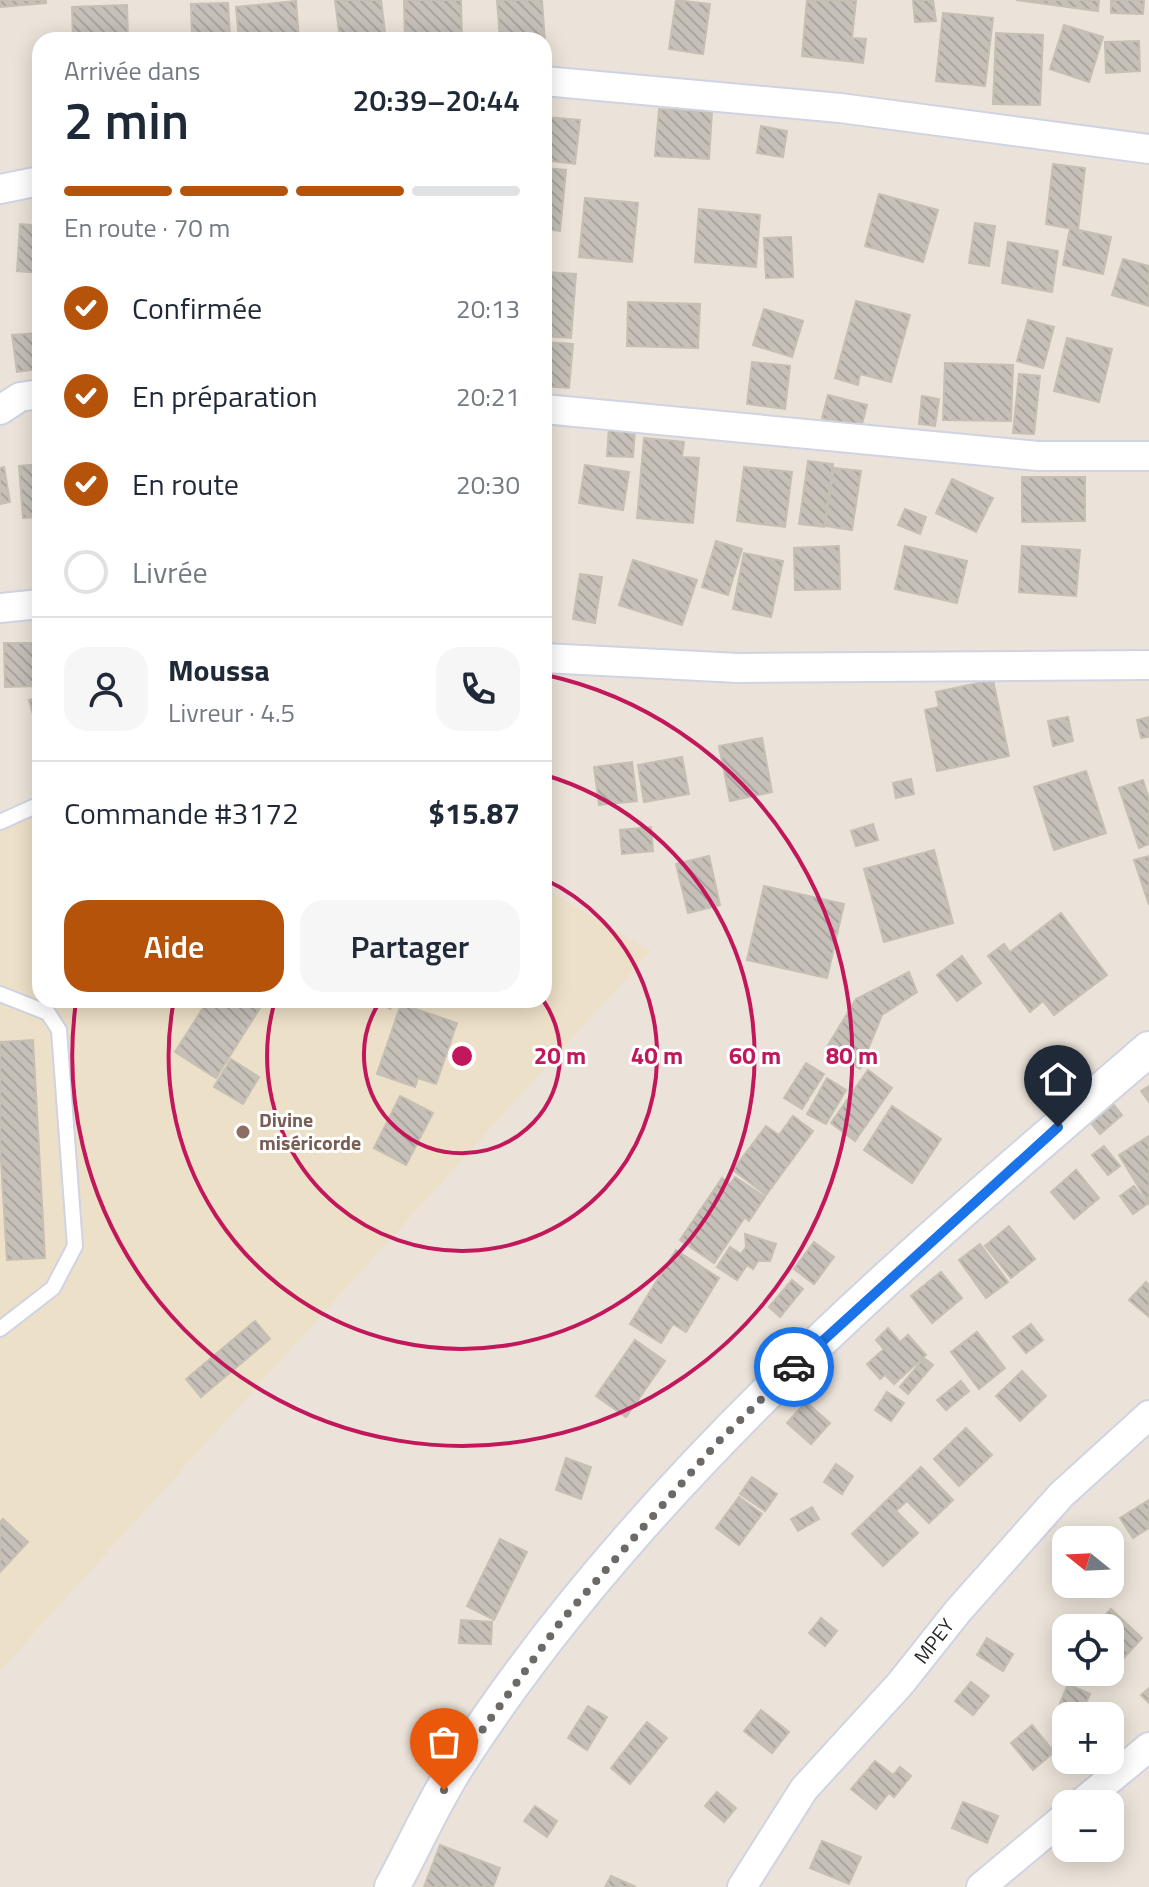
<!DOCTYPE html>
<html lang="fr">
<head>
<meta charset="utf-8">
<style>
  :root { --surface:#fff; --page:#f6f6f7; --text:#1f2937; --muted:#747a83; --line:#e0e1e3; --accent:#b45309 }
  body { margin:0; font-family:"Titillium Web",sans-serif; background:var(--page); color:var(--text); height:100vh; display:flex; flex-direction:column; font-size:30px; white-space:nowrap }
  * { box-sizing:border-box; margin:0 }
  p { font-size:26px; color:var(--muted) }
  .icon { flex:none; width:44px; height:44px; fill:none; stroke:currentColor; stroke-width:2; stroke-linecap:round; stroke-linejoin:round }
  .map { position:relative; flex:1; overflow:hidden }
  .sheet { position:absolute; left:32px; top:32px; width:520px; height:976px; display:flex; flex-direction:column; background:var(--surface); border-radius:24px; box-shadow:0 4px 20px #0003 }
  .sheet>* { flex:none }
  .needle { width:52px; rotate:288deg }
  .buttons { position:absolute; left:1052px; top:1526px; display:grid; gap:16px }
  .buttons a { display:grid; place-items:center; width:72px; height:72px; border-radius:16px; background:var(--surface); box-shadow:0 4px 20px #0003; font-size:40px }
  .pin { position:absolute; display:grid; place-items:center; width:68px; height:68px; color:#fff; margin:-82px -34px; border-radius:50% 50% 50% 0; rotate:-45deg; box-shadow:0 0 8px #0007 }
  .pin .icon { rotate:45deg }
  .courier { position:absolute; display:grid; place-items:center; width:80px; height:80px; margin:-40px; border:6px solid #1a73e8; border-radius:50%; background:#fff; color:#222; box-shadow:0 2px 10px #0007 }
  .headline em { font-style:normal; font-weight:600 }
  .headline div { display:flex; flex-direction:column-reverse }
  .headline { display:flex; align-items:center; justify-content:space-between; height:136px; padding:0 32px }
  h1 { font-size:52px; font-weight:600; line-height:60px }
  .bar { display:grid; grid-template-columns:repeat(4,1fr); gap:12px 8px; align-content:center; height:96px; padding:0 32px }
  .bar i { height:10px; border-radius:6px; background:var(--line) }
  .bar .selected { background:var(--accent) }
  .bar p { grid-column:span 4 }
  .line { display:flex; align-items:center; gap:20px; padding:0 32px; border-top:2px solid var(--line) }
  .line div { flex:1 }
  .round { display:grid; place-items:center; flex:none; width:84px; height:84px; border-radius:24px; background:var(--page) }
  ol { padding:0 32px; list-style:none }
  li { display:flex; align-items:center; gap:24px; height:88px }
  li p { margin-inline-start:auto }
  li .icon { padding:8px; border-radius:50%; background:var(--accent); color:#fff; stroke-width:4 }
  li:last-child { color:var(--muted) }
  li i { width:44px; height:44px; border:4px solid var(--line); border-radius:50% }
  .button { display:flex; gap:16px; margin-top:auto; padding:16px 32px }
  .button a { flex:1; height:92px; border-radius:24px; background:var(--accent); color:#fff; font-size:32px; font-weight:600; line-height:92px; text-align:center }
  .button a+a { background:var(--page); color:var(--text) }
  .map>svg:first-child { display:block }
</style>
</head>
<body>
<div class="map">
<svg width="1149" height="1887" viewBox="0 0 1149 1887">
  <defs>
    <pattern id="building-back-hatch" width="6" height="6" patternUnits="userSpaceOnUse" patternTransform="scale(2)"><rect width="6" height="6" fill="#c6c0b9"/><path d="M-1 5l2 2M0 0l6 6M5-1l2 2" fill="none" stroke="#aaa59f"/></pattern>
  </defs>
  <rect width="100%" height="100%" fill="#ebe3d9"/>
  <path fill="#ede0c8" d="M40,804V1000H544V888L651,951L0,1671V822Z"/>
  <g fill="url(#building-back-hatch)" stroke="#c6bfb3" stroke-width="2">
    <path d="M0,0H46V3L0,7Z"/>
    <path d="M335,0H381L386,40H340Z"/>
    <path d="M404,0H461L462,40H405Z"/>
    <path d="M497,0H542L546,56L544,40H500Z"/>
    <path d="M676,0L710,4L703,54L669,49Z"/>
    <path d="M807,0L856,1L852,38L866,39L863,63L802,56Z"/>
    <path d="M913,0H933L936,21L915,22Z"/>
    <path d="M1016,0H1099L1098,11Z"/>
    <path d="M1111,0H1144L1143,14L1111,13Z"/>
    <path d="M296,1L299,40H239L236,7Z"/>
    <path d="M228,3L230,35L192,37L191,4Z"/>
    <path d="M127,5L128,40H73L72,7Z"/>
    <path d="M943,13L993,18L985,86L936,81Z"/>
    <path d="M1064,25L1103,37L1089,82L1050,69Z"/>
    <path d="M996,33L1043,35L1040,105L993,104Z"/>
    <path d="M1139,41L1140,71L1106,73L1105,42Z"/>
    <path d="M659,109L712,112L709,159L655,156Z"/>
    <path d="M544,117L580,120L575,164L544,160Z"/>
    <path d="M761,126L787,131L783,157L757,153Z"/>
    <path d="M1053,164L1085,168L1078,230L1046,224Z"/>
    <path d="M544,168L566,170L560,231L544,229Z"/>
    <path d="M879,194L938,210L923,262L865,246Z"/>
    <path d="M585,198L638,203L632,262L579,257Z"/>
    <path d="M699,209L760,215L756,267L695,262Z"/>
    <path d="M975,223L995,226L989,266L969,263Z"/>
    <path d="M20,224L40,226V273L17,271Z"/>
    <path d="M1070,228L1111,237L1103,274L1063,265Z"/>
    <path d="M791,237L793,277L766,278L764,238Z"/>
    <path d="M1008,242L1058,251L1052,292L1002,283Z"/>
    <path d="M1123,259L1149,266V306L1112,295Z"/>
    <path d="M544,272L576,274L571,338L544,336Z"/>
    <path d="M856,301L910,315L891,382L860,374L858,385L835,378Z"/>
    <path d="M628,302L700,304L698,348L627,346Z"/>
    <path d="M764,309L803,321L792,357L753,345Z"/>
    <path d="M1028,320L1054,327L1043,368L1017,361Z"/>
    <path d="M38,333L40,369L17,372L12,335Z"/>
    <path d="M1067,338L1112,349L1099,402L1054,391Z"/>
    <path d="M544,342L573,344L569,388L544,386Z"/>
    <path d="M752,362L790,366L785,409L747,404Z"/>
    <path d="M945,363L1013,365L1011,421L943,420Z"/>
    <path d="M1019,374L1040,376L1034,434L1013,433Z"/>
    <path d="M828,395L867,405L861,428L822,418Z"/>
    <path d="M922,396L939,399L935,426L919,424Z"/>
    <path d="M609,428L635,430L633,457L607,456Z"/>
    <path d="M644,438L684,442L682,457L699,458L693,523L637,518Z"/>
    <path d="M808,461L833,464L824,527L799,524Z"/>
    <path d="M40,464V517L23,518L19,466Z"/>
    <path d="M585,465L629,472L623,510L579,503Z"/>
    <path d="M4,467L10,502L0,504V468Z"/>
    <path d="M744,467L792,472L785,527L737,521Z"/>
    <path d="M834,468L861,471L852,530L825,526Z"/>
    <path d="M1022,477H1085V521L1022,522Z"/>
    <path d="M952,479L993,498L976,532L936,513Z"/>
    <path d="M905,509L926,517L920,534L898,525Z"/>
    <path d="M716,541L742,549L728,595L702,587Z"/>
    <path d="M839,546L840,589L795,590L794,548Z"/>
    <path d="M905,546L967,561L957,603L895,589Z"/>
    <path d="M1022,546L1080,550L1076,596L1019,592Z"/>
    <path d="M744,553L783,561L771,617L733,609Z"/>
    <path d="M633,560L697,580L682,625L619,605Z"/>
    <path d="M580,574L602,577L595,623L573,619Z"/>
    <path d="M4,643H40V686L5,687Z"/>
    <path d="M993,680L1009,756L937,771L925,710L939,707L936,692Z"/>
    <path d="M40,697V736H39L29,700Z"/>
    <path d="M1068,717L1073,741L1053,746L1048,721Z"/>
    <path d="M1149,717V737L1141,738L1137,720Z"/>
    <path d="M544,726H550L548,783H544Z"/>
    <path d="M762,738L772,792L730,801L719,746Z"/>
    <path d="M682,757L689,794L644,802L638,765Z"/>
    <path d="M632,762L637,801L599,805L594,767Z"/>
    <path d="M1086,771L1106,833L1054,850L1034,787Z"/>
    <path d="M911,779L914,794L896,798L893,783Z"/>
    <path d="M1143,780L1149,799V844L1139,848L1119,788Z"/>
    <path d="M873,824L878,840L856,846L851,831Z"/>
    <path d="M651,827L653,851L622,854L620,830Z"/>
    <path d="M934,850L953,923L884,942L864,869Z"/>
    <path d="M709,856L720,905L688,913L676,864Z"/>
    <path d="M1149,856V905L1134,860Z"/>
    <path d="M764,886L844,904L827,978L747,960Z"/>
    <path d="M1061,913L1107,975L1054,1015L1043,1001L1030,1012L988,956L1004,944L1010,952Z"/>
    <path d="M962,956L981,983L957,1001L937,975Z"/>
    <path d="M909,972L917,992L882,1015L860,1069L827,1047L856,999Z"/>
    <path d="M208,1000H265L216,1078L175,1052Z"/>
    <path d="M376,1000H395L390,1009Z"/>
    <path d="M401,1004L457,1023L436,1084L418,1078L415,1087L377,1074Z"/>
    <path d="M33,1040L45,1258L7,1260L0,1143V1042Z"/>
    <path d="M231,1059L259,1077L243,1104L214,1087Z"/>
    <path d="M806,1063L824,1074L802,1109L784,1098Z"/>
    <path d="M868,1070L892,1088L855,1141L831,1123Z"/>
    <path d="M827,1078L846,1090L826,1124L807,1114Z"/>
    <path d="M1149,1086V1102L1141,1091Z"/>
    <path d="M400,1096L433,1113L406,1165L374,1148Z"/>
    <path d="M1114,1105L1122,1115L1100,1134L1091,1123Z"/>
    <path d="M892,1106L941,1139L912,1183L864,1150Z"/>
    <path d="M793,1116L813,1131L766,1195L733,1170L766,1126L779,1135Z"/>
    <path d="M1149,1136V1204L1119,1155Z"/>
    <path d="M1104,1146L1120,1166L1108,1175L1092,1155Z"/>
    <path d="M1076,1170L1099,1198L1074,1219L1051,1192Z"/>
    <path d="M735,1177L765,1197L749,1221L745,1217L714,1263L680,1240L722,1178L730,1184Z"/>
    <path d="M1134,1186L1147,1204L1133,1214L1120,1196Z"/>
    <path d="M1009,1226L1035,1259L1011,1278L985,1246Z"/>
    <path d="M745,1234L776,1244L770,1261H758L753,1269L747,1265L737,1280L717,1267L730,1247L741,1254L746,1247Z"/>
    <path d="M814,1242L834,1257L814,1284L794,1269Z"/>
    <path d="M980,1244L1008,1282L986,1298L959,1260Z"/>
    <path d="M676,1250L719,1278L686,1332L673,1324L661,1343L630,1324Z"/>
    <path d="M941,1272L962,1298L932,1323L911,1296Z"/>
    <path d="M792,1280L803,1289L780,1317L769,1307Z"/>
    <path d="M1146,1282L1149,1285V1317L1129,1300Z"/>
    <path d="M255,1321L270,1339L201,1397L186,1379Z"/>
    <path d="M1031,1324L1043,1340L1026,1353L1013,1337Z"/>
    <path d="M888,1328L900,1342L908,1335L926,1355L894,1384L885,1375L880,1379L867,1364L884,1349L876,1340Z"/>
    <path d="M977,1332L1005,1368L979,1389L951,1352Z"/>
    <path d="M635,1340L665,1361L626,1417L596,1396Z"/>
    <path d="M924,1358L933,1365L908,1394L900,1387Z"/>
    <path d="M1022,1371L1046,1396L1020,1421L996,1396Z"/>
    <path d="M961,1381L969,1391L946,1410L937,1400Z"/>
    <path d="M887,1392L904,1403L891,1421L875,1410Z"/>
    <path d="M806,1402L830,1423L811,1444L787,1423Z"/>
    <path d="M966,1428L992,1455L959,1486L934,1459Z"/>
    <path d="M566,1458L591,1467L581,1499L556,1490Z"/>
    <path d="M836,1464L853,1476L842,1494L824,1482Z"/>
    <path d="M921,1467L953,1500L929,1523L907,1501L896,1511L918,1533L883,1566L852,1534Z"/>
    <path d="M752,1477L777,1494L765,1511L740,1494Z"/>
    <path d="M739,1497L762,1514L739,1545L716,1528Z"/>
    <path d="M1149,1500V1528L1133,1538L1120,1518Z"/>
    <path d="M812,1507L819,1519L798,1531L791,1519Z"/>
    <path d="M3,1519L28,1542L0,1572V1522Z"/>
    <path d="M500,1539L527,1552L494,1620L467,1606Z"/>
    <path d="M1111,1609L1142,1638L1121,1661L1110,1651V1628H1093Z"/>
    <path d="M821,1618L837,1631L825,1646L809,1633Z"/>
    <path d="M461,1620L492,1622L491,1644L459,1643Z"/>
    <path d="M987,1638L1013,1654L1003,1671L977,1655Z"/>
    <path d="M971,1682L989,1696L973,1715L955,1701Z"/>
    <path d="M1068,1684L1090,1694L1080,1716L1058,1708Z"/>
    <path d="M1149,1688V1703L1141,1695Z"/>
    <path d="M588,1706L607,1717L587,1750L568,1738Z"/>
    <path d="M761,1710L789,1732L772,1753L744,1731Z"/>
    <path d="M647,1722L667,1738L630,1784L611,1768Z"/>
    <path d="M1032,1725L1054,1752L1033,1770L1011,1743Z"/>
    <path d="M875,1761L893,1775L900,1767L911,1776L894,1797L865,1773Z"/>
    <path d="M864,1774L888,1794L876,1809L851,1789Z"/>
    <path d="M717,1792L736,1808L724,1822L705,1806Z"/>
    <path d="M963,1802L998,1816L987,1843L952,1828Z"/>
    <path d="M535,1806L557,1821L547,1837L524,1821Z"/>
    <path d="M822,1841L861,1857L849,1884L810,1868Z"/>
    <path d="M440,1845L500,1868L493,1887H424Z"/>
    <path d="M611,1876L636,1887H605Z"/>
  </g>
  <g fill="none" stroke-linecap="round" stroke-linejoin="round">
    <defs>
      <g id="service">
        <path d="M0,822L40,804"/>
        <path d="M0,994L48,1013L59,1030L75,1246L53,1288L0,1329"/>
      </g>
      <g id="minor">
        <path d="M544,81L840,108L1149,149"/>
        <path d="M0,189L40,181"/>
        <path d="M544,409L1038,456H1149"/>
        <path d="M0,410L20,397L40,394"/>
        <path d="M0,608L40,604"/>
        <path d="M544,658L738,668L1149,665"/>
        <path d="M1080,1804L1149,1747"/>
        <path d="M742,1887L804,1789L900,1684L958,1611L1061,1495L1149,1415"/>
        <path d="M981,1887L1066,1816"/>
      </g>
      <path id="tertiary" d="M392,1887C414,1847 433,1803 458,1764C636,1487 901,1262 1149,1049"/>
    </defs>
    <use href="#service" stroke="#cfd3e2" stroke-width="18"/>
    <use href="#minor" stroke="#cfd3e2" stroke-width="32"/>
    <use href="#tertiary" stroke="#cfd3e2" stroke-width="38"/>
    <use href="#service" stroke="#fff" stroke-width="14"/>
    <use href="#minor" stroke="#fff" stroke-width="28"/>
    <use href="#tertiary" stroke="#fff" stroke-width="34"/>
  </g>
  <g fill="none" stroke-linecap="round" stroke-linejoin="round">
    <path stroke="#6c6966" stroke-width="8" stroke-dasharray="0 14.4" d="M444,1790L457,1765L562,1620L717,1443L794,1367"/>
    <path stroke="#1a73e8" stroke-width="10" d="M794,1367L1058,1127"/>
  </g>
  <g fill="none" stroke="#c2185b" stroke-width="4">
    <path d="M543 1000A98 98 0 1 1 381 1000"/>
    <path d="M544 879A195 195 0 1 1 275 1001"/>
    <path d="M545 775A293 293 0 1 1 174 1000"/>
    <path d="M546 675A390 390 0 1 1 76 1002"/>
  </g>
  <circle fill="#8d6e63" stroke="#fff" stroke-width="3" cx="243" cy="1132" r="8"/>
  <g text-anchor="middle" stroke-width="6" stroke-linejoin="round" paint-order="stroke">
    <g font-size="20" font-weight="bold" fill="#785e54" stroke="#fff" text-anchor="start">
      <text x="259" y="1127">Divine<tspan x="259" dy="23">miséricorde</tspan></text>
    </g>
    <g font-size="20" fill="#282828" stroke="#fff">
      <text transform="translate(934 1641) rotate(-52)" y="7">MPEY</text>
    </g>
  </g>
  <circle cx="462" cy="1056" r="12" fill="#c2185b" stroke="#fff" stroke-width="4"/>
  <g font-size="24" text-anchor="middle" font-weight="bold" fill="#c2185b" stroke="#fff" stroke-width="6" stroke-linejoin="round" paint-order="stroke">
    <text x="560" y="1064">20 m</text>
    <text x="657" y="1064">40 m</text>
    <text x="755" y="1064">60 m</text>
    <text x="852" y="1064">80 m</text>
  </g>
</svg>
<div class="buttons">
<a><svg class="needle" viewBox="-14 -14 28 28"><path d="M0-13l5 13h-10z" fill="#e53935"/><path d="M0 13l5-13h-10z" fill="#747a83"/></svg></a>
<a><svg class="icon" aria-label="locate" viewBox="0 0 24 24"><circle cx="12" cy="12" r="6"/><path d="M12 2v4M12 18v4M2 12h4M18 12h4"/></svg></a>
<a>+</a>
<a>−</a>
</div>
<div class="pin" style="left:444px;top:1790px;background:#ea580c"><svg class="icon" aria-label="bag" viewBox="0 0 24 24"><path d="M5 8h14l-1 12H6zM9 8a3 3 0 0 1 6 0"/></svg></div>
<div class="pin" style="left:1058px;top:1127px;background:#1f2937"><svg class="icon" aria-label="home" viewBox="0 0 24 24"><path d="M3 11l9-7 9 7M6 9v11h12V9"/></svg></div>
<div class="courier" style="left:794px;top:1367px"><svg class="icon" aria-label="car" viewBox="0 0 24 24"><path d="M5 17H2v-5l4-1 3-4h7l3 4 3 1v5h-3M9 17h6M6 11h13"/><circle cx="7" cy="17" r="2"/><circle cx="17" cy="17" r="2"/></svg></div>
<section class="sheet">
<div class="headline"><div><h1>2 min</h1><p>Arrivée dans</p></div><em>20:39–20:44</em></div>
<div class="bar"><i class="selected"></i><i class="selected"></i><i class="selected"></i><i></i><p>En route · 70 m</p></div>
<ol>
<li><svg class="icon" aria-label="check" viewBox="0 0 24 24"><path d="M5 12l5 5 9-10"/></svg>Confirmée<p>20:13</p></li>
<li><svg class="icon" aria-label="check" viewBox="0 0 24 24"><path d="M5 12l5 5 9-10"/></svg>En préparation<p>20:21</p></li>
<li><svg class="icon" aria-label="check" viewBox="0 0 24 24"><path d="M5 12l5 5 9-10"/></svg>En route<p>20:30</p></li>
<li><i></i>Livrée</li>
</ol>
<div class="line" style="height:144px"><a class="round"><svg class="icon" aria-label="person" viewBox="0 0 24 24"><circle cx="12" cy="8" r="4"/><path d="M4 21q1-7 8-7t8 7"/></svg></a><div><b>Moussa</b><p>Livreur · 4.5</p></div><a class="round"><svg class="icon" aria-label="phone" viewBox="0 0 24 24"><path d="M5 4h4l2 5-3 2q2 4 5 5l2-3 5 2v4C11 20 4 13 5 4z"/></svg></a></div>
<div class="line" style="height:104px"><div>Commande #3172</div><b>$15.87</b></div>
<div class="button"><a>Aide</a><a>Partager</a></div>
</section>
</div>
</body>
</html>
